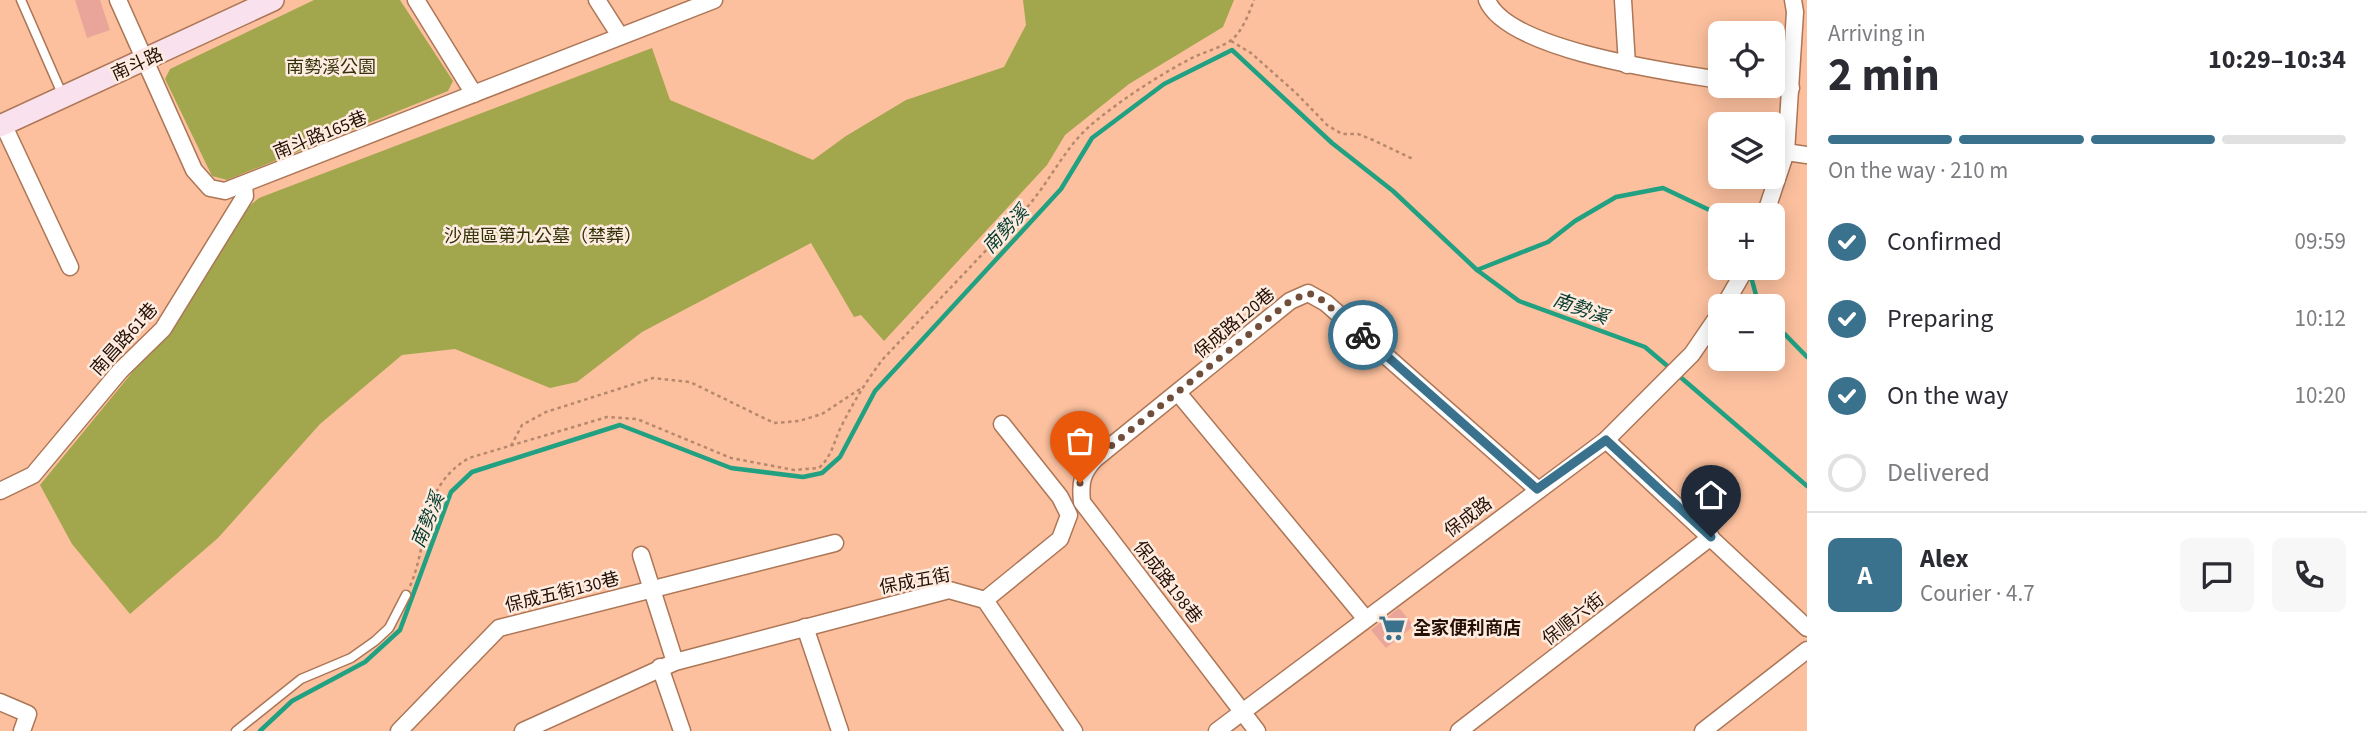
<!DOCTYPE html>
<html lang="en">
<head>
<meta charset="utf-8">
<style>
  :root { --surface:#fff; --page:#f7f7f7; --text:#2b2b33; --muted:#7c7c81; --line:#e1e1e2; --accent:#3a728d }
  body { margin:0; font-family:"Source Sans 3","Noto Sans TC",sans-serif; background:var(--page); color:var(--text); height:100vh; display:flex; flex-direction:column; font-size:26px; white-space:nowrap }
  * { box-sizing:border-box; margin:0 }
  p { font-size:23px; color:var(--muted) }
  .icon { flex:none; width:38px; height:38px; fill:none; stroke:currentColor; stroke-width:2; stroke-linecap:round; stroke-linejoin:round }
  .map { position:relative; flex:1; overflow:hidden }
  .side { display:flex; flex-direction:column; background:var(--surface); width:560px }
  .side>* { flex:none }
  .buttons { position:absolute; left:1708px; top:21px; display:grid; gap:14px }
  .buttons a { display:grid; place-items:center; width:77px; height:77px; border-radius:10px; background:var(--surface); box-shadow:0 4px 18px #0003; font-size:35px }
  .pin { position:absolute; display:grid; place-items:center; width:60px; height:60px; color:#fff; margin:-72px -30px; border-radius:50% 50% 50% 0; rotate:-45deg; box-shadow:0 0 7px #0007 }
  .pin .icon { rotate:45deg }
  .courier { position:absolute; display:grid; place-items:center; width:70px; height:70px; margin:-35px; border:5px solid #3a728d; border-radius:50%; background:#fff; color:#222; box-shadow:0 2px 9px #0007 }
  .overview em { font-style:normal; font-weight:700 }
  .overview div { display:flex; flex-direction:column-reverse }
  .overview { display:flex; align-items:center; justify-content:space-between; height:119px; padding:0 21px }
  h1 { font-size:46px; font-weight:700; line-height:52px }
  .bar { display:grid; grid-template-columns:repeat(4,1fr); gap:10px 7px; align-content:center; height:84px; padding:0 21px }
  .bar i { height:9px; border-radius:5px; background:var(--line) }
  .bar .current { background:var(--accent) }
  .bar p { grid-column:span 4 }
  .line { display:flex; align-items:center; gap:18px; padding:0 21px; border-top:2px solid var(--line) }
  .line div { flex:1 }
  .round { display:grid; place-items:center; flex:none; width:74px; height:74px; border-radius:10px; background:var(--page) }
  ol { padding:0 21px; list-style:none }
  li { display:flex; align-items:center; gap:21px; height:77px }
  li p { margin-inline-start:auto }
  li .icon { padding:7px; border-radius:50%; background:var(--accent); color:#fff; stroke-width:4 }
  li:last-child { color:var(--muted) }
  li i { width:38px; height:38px; border:4px solid var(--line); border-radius:50% }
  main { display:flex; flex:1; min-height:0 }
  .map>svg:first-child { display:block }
</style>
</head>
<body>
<main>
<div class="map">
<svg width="1807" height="731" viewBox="0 0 1807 731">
  <rect width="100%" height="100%" fill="#fcc09e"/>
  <g fill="#a2a64c">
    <path d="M314,0H400L453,81L448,91L227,180L212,176L165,79L170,69Z"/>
    <path d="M1023,0H1234L1223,27L1129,84L1065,135L1047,165L884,341L861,315L854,317L811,243L642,332L577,382L550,388L455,349L402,355L320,424L218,538L130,614L72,544L40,485L166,331L243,211L259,198L652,48L670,100L813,160L846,136L906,100L1004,67L1026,25Z"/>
  </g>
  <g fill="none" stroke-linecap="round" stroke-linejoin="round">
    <g stroke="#21a181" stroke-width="4.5">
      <path d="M1477,270L1548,242L1575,221L1616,197L1663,188L1720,215"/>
      <path d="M1750,273L1759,306"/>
      <path d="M1773,322L1807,357"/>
      <path d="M1678,375L1807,486"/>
      <path d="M260,731L292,701L365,662L400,630L451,492L472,472L620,425L731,468L803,477L822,473L840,457L875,391L1061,189L1092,138L1164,84L1232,50L1332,143L1393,191L1477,270L1519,301L1645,347L1671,369"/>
    </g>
  </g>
  <g fill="#e9a599">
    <path d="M75,0H100L110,30L87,38Z"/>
    <path d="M1399,608L1414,626L1386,648L1371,630Z"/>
  </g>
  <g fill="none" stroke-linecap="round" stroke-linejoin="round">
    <defs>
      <g id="lane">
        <path d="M21,0L63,96"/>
        <path d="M236,731L301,679L351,658L375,641L389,628L406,595"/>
      </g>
      <g id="street">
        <path d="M118,0L194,170L210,188L225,191L714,0"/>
        <path d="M416,0L474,94"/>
        <path d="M597,0L620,36"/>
        <path d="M1487,0C1507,50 1669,72 1720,80"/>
        <path d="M1623,0L1627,65"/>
        <path d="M1773,86L1791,88"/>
        <path d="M3,124L70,267"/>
        <path d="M1786,152L1807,155"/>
        <path d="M1765,215L1786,152L1795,12L1793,0"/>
        <path d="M1724,306L1746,268"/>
        <path d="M1179,394L1365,618"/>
        <path d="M1606,440L1807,628"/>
        <path d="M0,491L33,475L120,371L163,329L245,196L244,186"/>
        <path d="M641,555L675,662"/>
        <path d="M985,600L1060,539L1069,515L1060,497L1002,424"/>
        <path d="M805,627L840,731"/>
        <path d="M660,667L682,731"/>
        <path d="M0,702L28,714L22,731"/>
        <path d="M399,731L499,628L835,543"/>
        <path d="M523,731L675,662L949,590L985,600L1074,731"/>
        <path d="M1217,731L1606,440L1692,354L1720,313"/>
        <path d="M1257,731L1082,502C1080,482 1082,473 1095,459L1290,301L1308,293L1326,303L1537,489"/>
        <path d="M1459,731L1711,537"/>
        <path d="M1703,731L1807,650"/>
      </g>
      <path id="secondary" d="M0,126L273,0"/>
    </defs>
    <use href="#lane" stroke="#ad7656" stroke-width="11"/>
    <use href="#street" stroke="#ad7656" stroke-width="19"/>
    <use href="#secondary" stroke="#ad7656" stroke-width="24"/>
    <g stroke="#b7886d" stroke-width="2.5" stroke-dasharray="3.5 3.5" stroke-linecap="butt">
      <path d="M1231,41L1251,53L1296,93L1327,125L1342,134H1358L1373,140L1413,159"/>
      <path d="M511,446L522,425L546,412L653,378L690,382L774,423L799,421L822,414L860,389"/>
      <path d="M410,586C431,538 417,489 469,458L607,417L637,419L731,458L794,470L819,468C833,455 834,440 842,425C854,401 867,380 883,359L1029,205C1051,179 1066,146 1092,124C1121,100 1156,77 1190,59C1203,52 1218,49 1230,41C1242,33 1249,13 1254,0"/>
    </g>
    <use href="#lane" stroke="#fff" stroke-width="8"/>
    <use href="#street" stroke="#fff" stroke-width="16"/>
    <use href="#secondary" stroke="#f9e2ed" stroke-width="21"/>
  </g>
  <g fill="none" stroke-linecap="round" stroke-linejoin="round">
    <path stroke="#704e3a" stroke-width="7" stroke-dasharray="0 12.6" d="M1080,483L1084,471L1095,459L1290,301L1308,293L1317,296L1363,335"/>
    <path stroke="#3a728d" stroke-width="9" d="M1363,335L1537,489L1606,440L1711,537"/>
  </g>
  <defs>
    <symbol id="supermarket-bare" viewBox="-9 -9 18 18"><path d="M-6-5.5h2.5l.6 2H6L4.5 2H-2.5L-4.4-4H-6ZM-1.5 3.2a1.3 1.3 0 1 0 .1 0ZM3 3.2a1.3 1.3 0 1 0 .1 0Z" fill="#3a728d" stroke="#ffece1" stroke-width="2.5" paint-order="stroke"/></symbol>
  </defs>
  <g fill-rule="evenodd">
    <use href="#supermarket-bare" x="1373" y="609" width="38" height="38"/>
  </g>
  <g text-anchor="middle" stroke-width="5" stroke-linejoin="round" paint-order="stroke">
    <g font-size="18" fill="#241004" stroke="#ffece1">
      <text transform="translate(137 64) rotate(-24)" y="6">南斗路</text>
      <text transform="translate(320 135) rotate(-22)" y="6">南斗路165巷</text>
      <text transform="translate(1234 323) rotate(-40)" y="6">保成路120巷</text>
      <text transform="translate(124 339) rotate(-48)" y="6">南昌路61巷</text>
      <text transform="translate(1468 517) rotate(-37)" y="6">保成路</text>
      <text transform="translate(915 581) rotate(-11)" y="6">保成五街</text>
      <text transform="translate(1168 582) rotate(52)" y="6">保成路198巷</text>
      <text transform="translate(562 592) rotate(-14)" y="6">保成五街130巷</text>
      <text transform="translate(1573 619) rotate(-38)" y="6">保順六街</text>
    </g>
    <g font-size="18" fill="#313209" stroke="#ffece1">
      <text x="331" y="73">南勢溪公園</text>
      <text x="543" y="242">沙鹿區第九公墓（禁葬）</text>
    </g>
    <g font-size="18" font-weight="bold" fill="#241004" stroke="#ffece1" text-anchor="start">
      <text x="1413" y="634">全家便利商店</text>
    </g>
    <g font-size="19" font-style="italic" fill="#053b2d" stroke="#ffece1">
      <text transform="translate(1005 229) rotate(-47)" y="7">南勢溪</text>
      <text transform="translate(1581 308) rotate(20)" y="7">南勢溪</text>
      <text transform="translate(427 520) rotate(-68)" y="7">南勢溪</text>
    </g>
  </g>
</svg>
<div class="buttons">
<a><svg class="icon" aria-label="locate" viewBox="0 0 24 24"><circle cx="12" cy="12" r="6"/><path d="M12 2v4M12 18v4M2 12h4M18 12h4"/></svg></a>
<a><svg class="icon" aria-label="layers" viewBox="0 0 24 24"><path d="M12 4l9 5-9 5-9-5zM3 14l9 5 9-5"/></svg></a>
<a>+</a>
<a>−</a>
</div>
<div class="pin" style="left:1080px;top:483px;background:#ea580c"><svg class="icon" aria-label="bag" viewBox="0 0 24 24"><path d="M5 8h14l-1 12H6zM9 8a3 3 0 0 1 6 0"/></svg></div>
<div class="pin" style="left:1711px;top:537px;background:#1f2937"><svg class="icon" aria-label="home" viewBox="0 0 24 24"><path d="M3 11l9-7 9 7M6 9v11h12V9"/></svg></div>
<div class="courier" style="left:1363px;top:335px"><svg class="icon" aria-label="bike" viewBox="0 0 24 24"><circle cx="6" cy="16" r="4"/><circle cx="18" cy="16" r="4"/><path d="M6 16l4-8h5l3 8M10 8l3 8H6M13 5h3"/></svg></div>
</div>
<section class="side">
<div class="overview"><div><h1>2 min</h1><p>Arriving in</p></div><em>10:29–10:34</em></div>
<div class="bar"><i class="current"></i><i class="current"></i><i class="current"></i><i></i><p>On the way · 210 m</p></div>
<ol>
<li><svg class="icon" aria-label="check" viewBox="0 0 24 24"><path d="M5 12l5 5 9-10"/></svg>Confirmed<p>09:59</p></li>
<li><svg class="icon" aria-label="check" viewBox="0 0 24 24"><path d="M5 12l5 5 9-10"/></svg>Preparing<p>10:12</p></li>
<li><svg class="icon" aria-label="check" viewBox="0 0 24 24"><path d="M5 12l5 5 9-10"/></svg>On the way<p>10:20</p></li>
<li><i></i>Delivered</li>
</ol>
<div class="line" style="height:126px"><b class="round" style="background:var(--accent);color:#fff">A</b><div><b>Alex</b><p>Courier · 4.7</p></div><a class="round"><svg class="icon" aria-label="chat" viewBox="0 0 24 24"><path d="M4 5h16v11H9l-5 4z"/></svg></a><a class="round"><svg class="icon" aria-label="phone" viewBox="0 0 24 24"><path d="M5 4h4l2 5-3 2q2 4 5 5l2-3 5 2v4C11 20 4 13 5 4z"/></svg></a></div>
</section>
</main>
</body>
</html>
